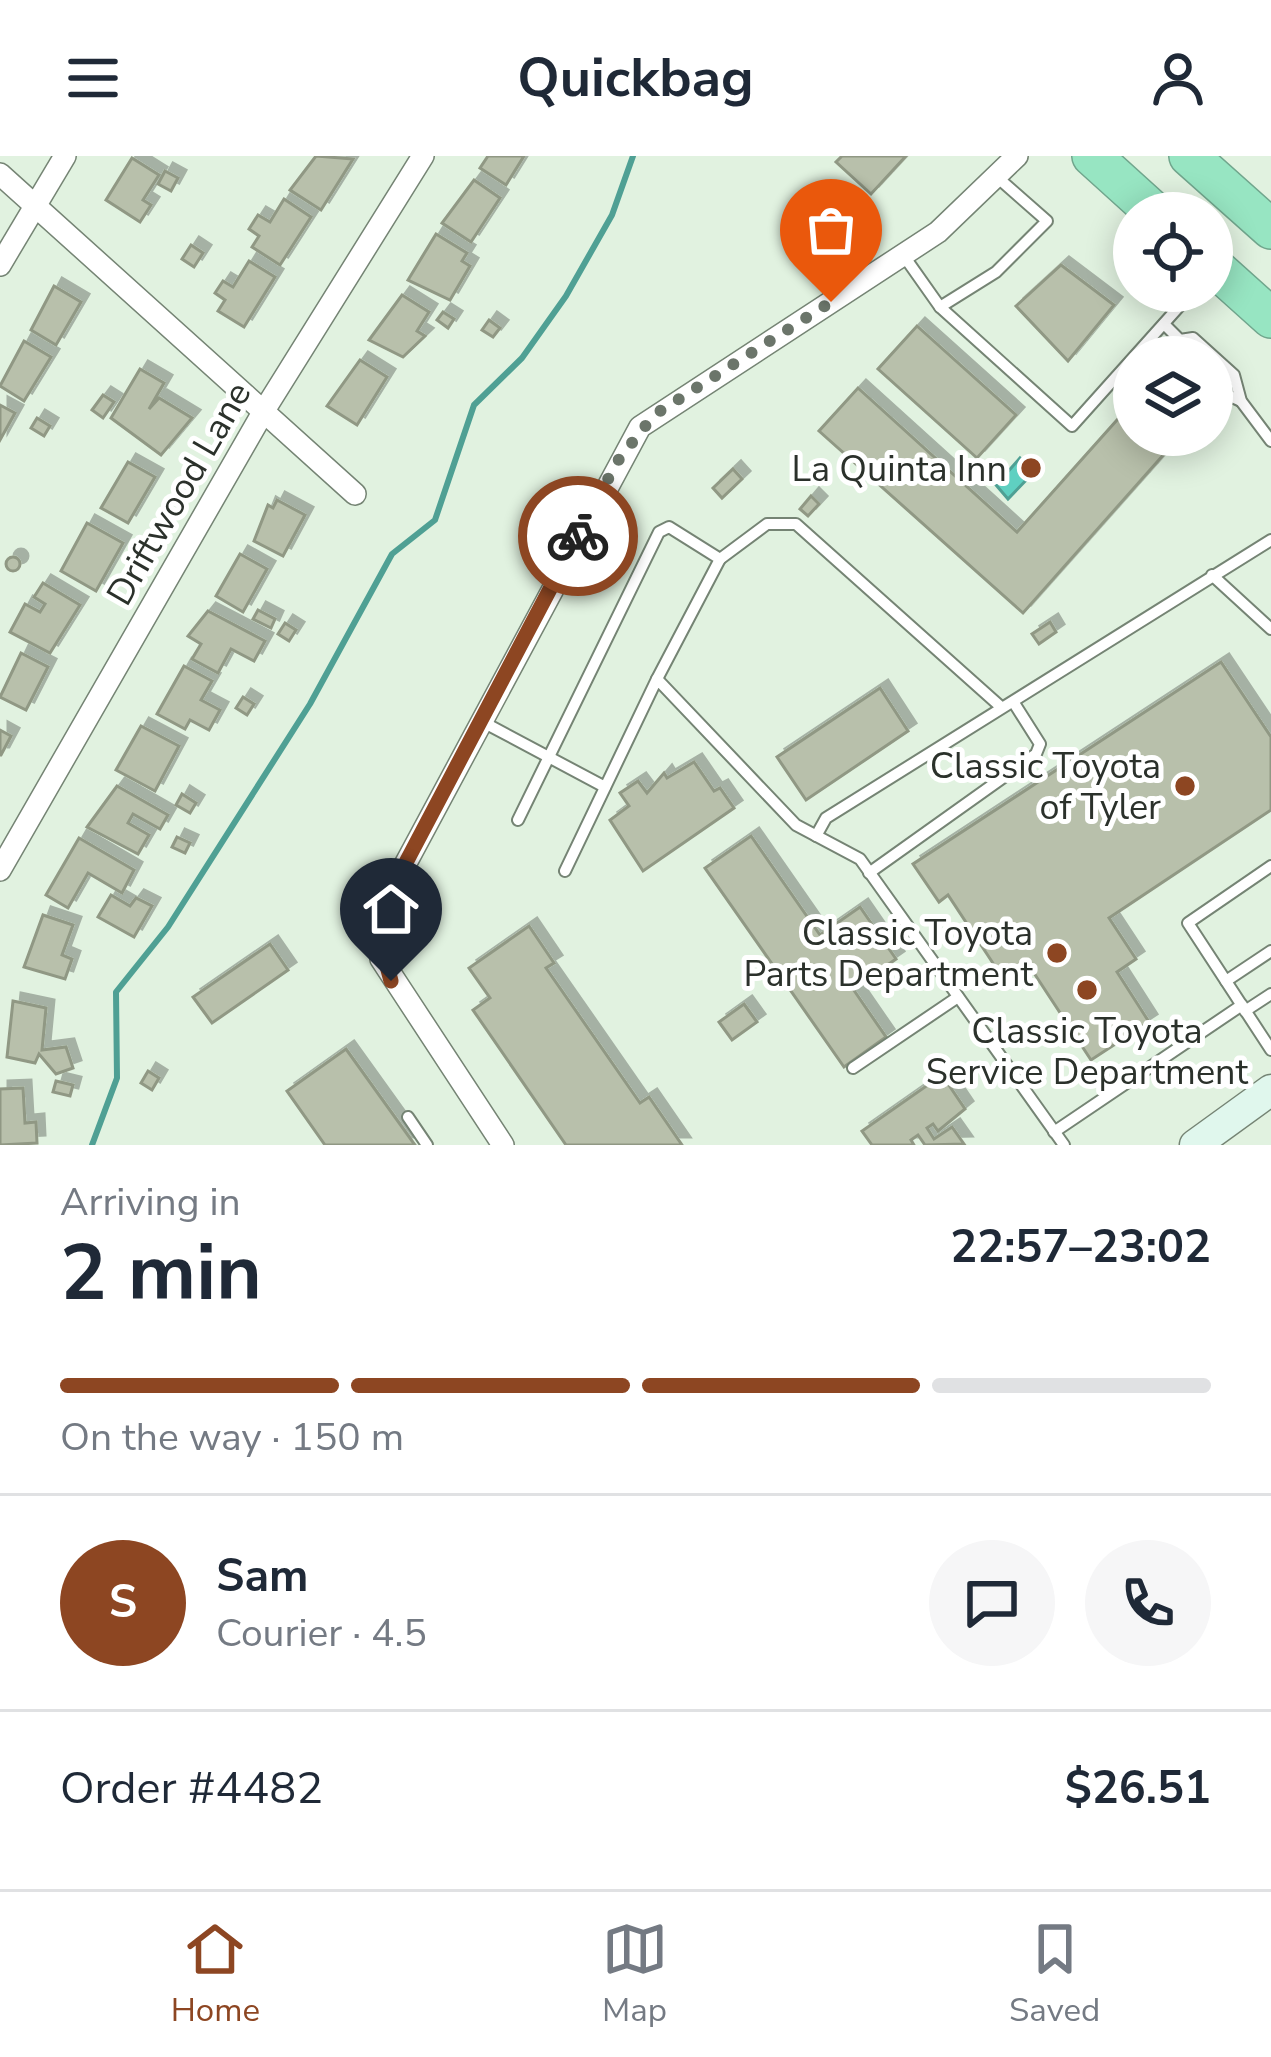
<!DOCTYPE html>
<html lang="en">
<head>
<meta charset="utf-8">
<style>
  :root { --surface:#fff; --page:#f6f6f7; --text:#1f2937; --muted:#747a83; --line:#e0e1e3; --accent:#8d4622 }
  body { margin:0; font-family:"Nunito Sans",sans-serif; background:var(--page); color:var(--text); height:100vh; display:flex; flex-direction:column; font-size:45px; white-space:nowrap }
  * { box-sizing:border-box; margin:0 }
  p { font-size:39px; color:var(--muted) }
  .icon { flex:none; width:66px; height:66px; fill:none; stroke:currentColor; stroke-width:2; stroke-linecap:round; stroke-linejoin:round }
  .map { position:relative; height:989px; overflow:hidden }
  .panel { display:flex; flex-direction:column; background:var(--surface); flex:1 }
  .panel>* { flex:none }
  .controls { position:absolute; left:1113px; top:36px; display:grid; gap:24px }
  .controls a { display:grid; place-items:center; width:120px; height:120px; border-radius:50%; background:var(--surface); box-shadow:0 6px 30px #0003; font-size:60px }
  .pin { position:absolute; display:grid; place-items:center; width:102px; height:102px; color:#fff; margin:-123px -51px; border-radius:50% 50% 50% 0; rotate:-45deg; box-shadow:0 0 12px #0007 }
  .pin .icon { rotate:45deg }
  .courier { position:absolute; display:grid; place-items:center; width:120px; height:120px; margin:-60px; border:9px solid #8d4622; border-radius:50%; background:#fff; color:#222; box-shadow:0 3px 15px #0007 }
  .summary em { font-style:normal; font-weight:700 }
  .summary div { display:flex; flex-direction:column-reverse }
  .summary { display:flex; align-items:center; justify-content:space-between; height:204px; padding:0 60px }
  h1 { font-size:78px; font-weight:700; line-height:90px }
  .bar { display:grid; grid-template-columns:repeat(4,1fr); gap:18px 12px; align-content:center; height:144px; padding:0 60px }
  .bar i { height:15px; border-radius:9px; background:var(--line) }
  .bar .on { background:var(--accent) }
  .bar p { grid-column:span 4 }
  .line { display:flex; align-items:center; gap:30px; padding:0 60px; border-top:3px solid var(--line) }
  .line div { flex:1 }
  .round { display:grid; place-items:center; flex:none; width:126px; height:126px; border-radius:63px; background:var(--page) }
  header { display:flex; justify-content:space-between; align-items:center; height:156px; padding:0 60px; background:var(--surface); font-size:54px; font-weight:700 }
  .tab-bar { display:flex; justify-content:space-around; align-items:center; height:168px; border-top:3px solid var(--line); background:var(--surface); font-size:33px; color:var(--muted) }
  .tab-bar a { display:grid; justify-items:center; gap:6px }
  .tab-bar .on { color:var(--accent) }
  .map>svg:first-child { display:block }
</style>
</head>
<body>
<header><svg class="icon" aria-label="menu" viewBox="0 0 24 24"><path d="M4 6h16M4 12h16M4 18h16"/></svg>Quickbag<svg class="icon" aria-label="person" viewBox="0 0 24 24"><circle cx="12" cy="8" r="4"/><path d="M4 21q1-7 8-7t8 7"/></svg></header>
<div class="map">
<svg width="1271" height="989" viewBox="0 0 1271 989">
  <defs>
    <filter id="shadow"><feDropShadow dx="8" dy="-8" stdDeviation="0" flood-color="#0004"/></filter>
  </defs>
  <rect width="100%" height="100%" fill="#e1f2e0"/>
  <path fill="#5fd0c1" stroke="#4fa094" stroke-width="3" d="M1020,302L1034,316L1008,343L996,329Z"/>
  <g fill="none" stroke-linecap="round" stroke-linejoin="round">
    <path stroke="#4fa094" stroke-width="6" d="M92,989L117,922L116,836L168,771L310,548L392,398L435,364L474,249L522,202L566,140L612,59L633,0"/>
  </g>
  <g fill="#b8c0ab" stroke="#909884" stroke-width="3" filter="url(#shadow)">
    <path d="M316,0L353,3L321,54L290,34Z"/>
    <path d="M488,0H524L506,29L480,12Z"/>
    <path d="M842,0H906L871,38L836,6Z"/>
    <path d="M132,2L159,19L143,44L151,49L140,66L106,44Z"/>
    <path d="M165,15L178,22L171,35L158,28Z"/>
    <path d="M474,24L500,42L471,86L442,67Z"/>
    <path d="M284,43L311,61L280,109L252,91L259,80L249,73L258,59L270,66Z"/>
    <path d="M436,78L467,97L462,105L470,110L450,144L408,124Z"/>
    <path d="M191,89L203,97L194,111L182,103Z"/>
    <path d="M249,105L275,121L244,171L218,155L225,144L215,137L223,125L233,131Z"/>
    <path d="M1061,109L1114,149L1068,205L1016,150Z"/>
    <path d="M54,130L81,146L56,189L31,174Z"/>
    <path d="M402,139L429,156L417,175L425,180L403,201L369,184Z"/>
    <path d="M443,156L454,163L448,172L437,164Z"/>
    <path d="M489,164L500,172L493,181L482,174Z"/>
    <path d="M917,170L1016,259L977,302L878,213Z"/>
    <path d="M24,185L51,201L24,245L0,230Z"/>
    <path d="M360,204L387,221L357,269L327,250Z"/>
    <path d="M140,213L164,227L149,253L159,242L192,262L161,299L111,262Z"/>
    <path d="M858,232L1017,376L1134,245V279H1181L1023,457L819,275Z"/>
    <path d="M103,239L114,246L103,262L92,254Z"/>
    <path d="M0,249L15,257L0,284Z"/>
    <path d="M37,262L50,270L44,280L31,272Z"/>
    <path d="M128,306L155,321L128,367L101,352Z"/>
    <path d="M733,313L742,323L722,342L713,332Z"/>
    <path d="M811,340L819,348L808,360L800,353Z"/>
    <path d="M277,344L305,359L283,400L254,385L268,349L273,352Z"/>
    <path d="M87,367L123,387L96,435L61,415Z"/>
    <path d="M240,398L267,413L243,456L216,440Z"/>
    <circle cx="13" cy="408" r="7"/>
    <path d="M43,427L80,449L50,497L10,476L25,448L40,456L45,448L34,441Z"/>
    <path d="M258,454L275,463L271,472L253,463Z"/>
    <path d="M208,455L265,485L254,505L231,493L218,517L192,503L201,488L188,480Z"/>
    <path d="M1050,466L1056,476L1039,488L1032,478Z"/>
    <path d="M285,467L296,474L289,485L278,478Z"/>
    <path d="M21,497L48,511L26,554L0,541Z"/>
    <path d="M1221,506L1271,581V654L1109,762L1136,803L1117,816L1149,866L1091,904L1032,814L1008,830L948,739L939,746L913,708Z"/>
    <path d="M184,510L212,525L201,544L220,554L209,574L190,564L185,573L157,558Z"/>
    <path d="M880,532L908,575L806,644L777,601Z"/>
    <path d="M243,541L254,548L247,559L236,552Z"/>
    <path d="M141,570L179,590L155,635L116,614Z"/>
    <path d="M0,574L11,580L1,599H0Z"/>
    <path d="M694,606L714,635L720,632L734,652L643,715L610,664L629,650L620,637L638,625L647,637L664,617L667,622Z"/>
    <path d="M117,630L168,659L160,673L133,658L128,667L149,679L138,698L87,671Z"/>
    <path d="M182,638L196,647L190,657L176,649Z"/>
    <path d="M751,680L820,779L860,751L896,803L853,833L886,881L844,911L705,712Z"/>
    <path d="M177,681L190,687L185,697L172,691Z"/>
    <path d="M79,682L134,714L122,737L88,717L68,752L46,739Z"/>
    <path d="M111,739L130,750L136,742L152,750L134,781L98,761Z"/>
    <path d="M43,759L73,769L62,799L72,803L65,823L24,811Z"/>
    <path d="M529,770L554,807L546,812L640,947L649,941L682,989H566L473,854L490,842L469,812Z"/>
    <path d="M270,788L288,814L212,867L193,841Z"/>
    <path d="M13,845L46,852L42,894L66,891L73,912L56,918L39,898L35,907L7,901Z"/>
    <path d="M744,848L757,866L732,884L719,866Z"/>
    <path d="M346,893L415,989H325L287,935Z"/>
    <path d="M148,915L159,922L152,934L141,927Z"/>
    <path d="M942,919L965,953L938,975L933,968L927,972L934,983L952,971L964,988L925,989L918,979L911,984L914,989H872L862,975Z"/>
    <path d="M56,925L73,929L70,940L53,936Z"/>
    <path d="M23,932L25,967L36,966L37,987L0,989V933Z"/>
  </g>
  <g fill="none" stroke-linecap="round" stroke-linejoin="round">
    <defs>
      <g id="lane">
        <path d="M904,100L940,151L1072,270L1193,135"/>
        <path d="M940,151L996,116L1047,65L997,21"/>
        <path d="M1164,168L1180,184L1193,182L1234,219L1241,245L1271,285"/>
        <path d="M1212,232L1241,245"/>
        <path d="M720,403L767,368H796L1001,551"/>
        <path d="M1212,419L1271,473"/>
        <path d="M481,565L605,631"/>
        <path d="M518,664L659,376L669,371L720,403L657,523"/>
        <path d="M816,680L826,662L1271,384"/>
        <path d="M1271,710L1188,767L1271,894"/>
        <path d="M565,715L657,523L796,669L860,703L1064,989"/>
        <path d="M869,717L1036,598L1040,588L1014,547"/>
        <path d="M1226,825L1271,795"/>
        <path d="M1245,855L1271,838"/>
        <path d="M853,912L958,841"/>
        <path d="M408,961L427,989"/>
        <path d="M1054,976L1242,849"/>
      </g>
      <g id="street">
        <path d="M0,18L355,338"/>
        <path d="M0,109L65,0"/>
        <path d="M0,714L265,253L423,0"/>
        <path d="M503,989L381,803L379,780L392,733L640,271L938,76L1017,0"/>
      </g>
      <path id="secondary" d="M1195,989L1271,934"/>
      <g id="highway">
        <path d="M1092,0L1155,57"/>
        <path d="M1189,0L1271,73"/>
        <path d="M1212,109L1271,162"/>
      </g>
    </defs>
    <use href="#lane" stroke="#758474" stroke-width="14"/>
    <use href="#street" stroke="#758474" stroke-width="24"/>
    <use href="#secondary" stroke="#758474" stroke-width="33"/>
    <use href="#highway" stroke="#71a68d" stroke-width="42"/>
    <use href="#lane" stroke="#fff" stroke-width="10"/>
    <use href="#street" stroke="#fff" stroke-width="21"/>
    <use href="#secondary" stroke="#e0f7ed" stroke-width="30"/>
    <use href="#highway" stroke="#97e5c2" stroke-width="39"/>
  </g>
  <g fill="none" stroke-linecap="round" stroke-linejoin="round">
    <path stroke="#6b756a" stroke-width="12" stroke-dasharray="0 21.6" d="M578,380L617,306L654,259L831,146"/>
    <path stroke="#8d4622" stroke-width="15" d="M391,825L379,780L392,733L578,380"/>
  </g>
  <g fill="#8d4622" stroke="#fff" stroke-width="4.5">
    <circle cx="1031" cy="312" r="12"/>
    <circle cx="1185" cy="630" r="12"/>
    <circle cx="1057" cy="797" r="12"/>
    <circle cx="1087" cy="834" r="12"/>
  </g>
  <g text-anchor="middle" stroke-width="10" stroke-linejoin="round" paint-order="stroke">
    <g font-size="36" fill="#2b312b" stroke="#fff" text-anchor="end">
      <text x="1007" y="325">La Quinta Inn</text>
      <text x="1161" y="622">Classic Toyota<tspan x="1161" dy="41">of Tyler</tspan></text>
      <text x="1033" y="789">Classic Toyota<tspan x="1033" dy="41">Parts Department</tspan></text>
      <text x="1087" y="887" text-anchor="middle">Classic Toyota<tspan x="1087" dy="41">Service Department</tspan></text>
    </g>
    <g font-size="36" fill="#2b312b" stroke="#fff">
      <text transform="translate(178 337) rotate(-60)" y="13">Driftwood Lane</text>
    </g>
  </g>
</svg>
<div class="controls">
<a><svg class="icon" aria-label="locate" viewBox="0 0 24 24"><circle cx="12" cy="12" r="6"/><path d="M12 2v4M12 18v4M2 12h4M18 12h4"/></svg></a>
<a><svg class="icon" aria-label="layers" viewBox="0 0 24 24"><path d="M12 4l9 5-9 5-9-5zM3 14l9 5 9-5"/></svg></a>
</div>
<div class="pin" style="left:831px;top:146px;background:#ea580c"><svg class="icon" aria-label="bag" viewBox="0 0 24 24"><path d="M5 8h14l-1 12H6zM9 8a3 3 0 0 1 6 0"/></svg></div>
<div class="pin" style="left:391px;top:825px;background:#1f2937"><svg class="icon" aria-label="home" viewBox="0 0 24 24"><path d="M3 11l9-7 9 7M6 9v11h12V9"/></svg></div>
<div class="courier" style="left:578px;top:380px"><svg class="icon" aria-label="bike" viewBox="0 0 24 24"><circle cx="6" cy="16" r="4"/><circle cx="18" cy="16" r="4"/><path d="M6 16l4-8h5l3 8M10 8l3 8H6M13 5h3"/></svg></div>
</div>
<section class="panel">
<div class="summary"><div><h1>2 min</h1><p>Arriving in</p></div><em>22:57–23:02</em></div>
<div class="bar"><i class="on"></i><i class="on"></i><i class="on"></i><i></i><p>On the way · 150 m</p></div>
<div class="line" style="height:216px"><b class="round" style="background:var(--accent);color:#fff">S</b><div><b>Sam</b><p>Courier · 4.5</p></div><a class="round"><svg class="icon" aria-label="chat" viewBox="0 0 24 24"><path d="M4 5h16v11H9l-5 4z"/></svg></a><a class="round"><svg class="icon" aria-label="phone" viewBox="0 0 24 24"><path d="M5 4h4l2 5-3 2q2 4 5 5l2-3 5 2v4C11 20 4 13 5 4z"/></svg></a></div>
<div class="line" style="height:156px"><div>Order #4482</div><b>$26.51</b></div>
</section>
<nav class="tab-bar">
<a class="on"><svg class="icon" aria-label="home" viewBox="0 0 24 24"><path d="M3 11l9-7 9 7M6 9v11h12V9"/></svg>Home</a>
<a><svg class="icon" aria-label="map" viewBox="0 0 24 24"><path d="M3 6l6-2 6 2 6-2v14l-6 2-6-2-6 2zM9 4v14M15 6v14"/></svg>Map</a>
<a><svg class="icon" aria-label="saved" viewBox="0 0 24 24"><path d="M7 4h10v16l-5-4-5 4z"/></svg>Saved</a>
</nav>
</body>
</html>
